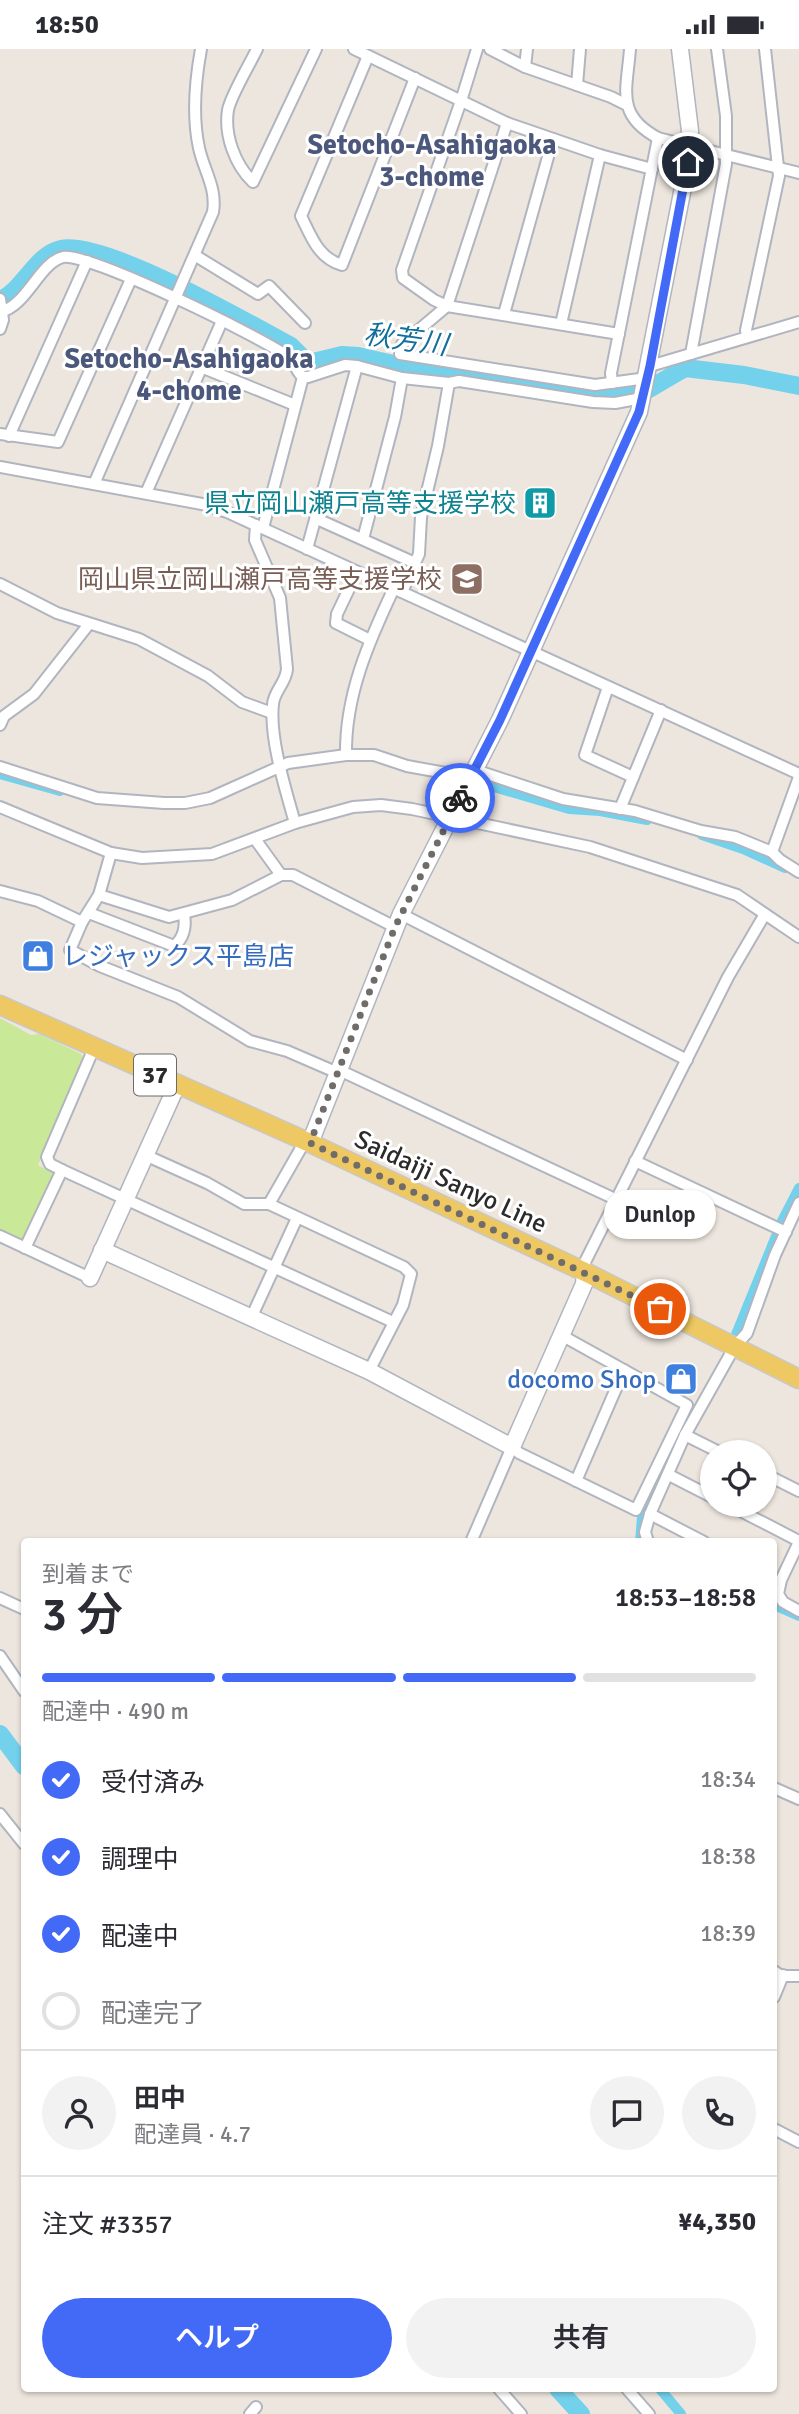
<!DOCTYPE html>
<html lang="ja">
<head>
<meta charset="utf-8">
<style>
  :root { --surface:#fff; --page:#f2f2f3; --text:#2b2b33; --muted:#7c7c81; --line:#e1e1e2; --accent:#426af6 }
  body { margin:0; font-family:Signika,"Noto Sans JP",sans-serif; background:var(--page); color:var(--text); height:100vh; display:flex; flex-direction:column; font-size:26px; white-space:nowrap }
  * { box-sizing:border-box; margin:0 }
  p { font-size:23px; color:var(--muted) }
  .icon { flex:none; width:38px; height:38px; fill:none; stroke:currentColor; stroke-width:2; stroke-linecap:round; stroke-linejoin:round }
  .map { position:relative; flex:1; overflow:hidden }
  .drawer { position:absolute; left:21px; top:1489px; width:756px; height:854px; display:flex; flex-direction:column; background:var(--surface); border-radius:7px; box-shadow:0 2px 5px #0004 }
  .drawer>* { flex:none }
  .buttons { position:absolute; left:700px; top:1391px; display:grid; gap:14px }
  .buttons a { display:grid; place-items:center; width:77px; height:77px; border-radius:50%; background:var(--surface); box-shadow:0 2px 5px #0004; font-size:35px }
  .pin { position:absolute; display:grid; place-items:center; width:60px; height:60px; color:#fff; margin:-30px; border:4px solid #fff; border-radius:50%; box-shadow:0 2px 7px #0007 }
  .courier { position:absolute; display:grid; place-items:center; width:70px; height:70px; margin:-35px; border:5px solid #426af6; border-radius:50%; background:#fff; color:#222; box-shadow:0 2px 9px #0007 }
  .bubble { position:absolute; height:49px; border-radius:24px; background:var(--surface); box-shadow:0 2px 5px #0004; font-size:23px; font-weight:600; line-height:49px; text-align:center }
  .summary em { font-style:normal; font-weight:600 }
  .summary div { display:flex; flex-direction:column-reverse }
  .summary { display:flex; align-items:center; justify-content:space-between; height:119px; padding:0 21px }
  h1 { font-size:46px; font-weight:600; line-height:52px }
  .bar { display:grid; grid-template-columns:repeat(4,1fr); gap:10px 7px; align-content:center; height:84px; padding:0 21px }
  .bar i { height:9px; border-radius:5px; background:var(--line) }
  .bar .selected { background:var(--accent) }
  .bar p { grid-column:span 4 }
  .line { display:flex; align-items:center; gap:18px; padding:0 21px; border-top:2px solid var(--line) }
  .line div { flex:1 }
  .round { display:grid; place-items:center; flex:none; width:74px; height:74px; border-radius:37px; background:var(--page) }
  ol { padding:0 21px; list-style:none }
  li { display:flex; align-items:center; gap:21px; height:77px }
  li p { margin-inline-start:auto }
  li .icon { padding:7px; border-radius:50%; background:var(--accent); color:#fff; stroke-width:4 }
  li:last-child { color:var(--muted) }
  li i { width:38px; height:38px; border:4px solid var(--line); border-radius:50% }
  .cta { display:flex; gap:14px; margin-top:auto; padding:14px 21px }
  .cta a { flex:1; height:80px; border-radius:42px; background:var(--accent); color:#fff; font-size:28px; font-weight:600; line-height:80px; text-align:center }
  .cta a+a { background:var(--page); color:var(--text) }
  .status { display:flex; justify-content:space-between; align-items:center; height:49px; padding:0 35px; background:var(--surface); direction:ltr }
  .status svg { height:19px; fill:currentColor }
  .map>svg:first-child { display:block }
</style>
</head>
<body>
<div class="status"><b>18:50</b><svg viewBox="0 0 49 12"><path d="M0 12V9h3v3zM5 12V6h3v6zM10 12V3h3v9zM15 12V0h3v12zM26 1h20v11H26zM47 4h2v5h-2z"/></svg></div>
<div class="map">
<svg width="799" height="2365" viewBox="0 0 799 2365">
  <rect width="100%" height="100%" fill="#ede6de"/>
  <path fill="#cae998" d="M0,969L31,986L40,985L81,1005L84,1011L38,1116L53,1124L54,1128L22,1191L0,1182Z"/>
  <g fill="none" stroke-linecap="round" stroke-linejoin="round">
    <g stroke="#73d1ec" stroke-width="10">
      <path d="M0,725L60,742"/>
      <path d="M477,733L569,760L600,762L647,771"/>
      <path d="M702,786L743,800L785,819"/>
      <path d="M782,1172L799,1139"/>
      <path d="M735,1288L776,1187"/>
      <path d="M640,1493L642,1468L671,1407"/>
      <path d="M774,1556L799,1567"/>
      <path d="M660,2340L681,2365"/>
    </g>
    <g stroke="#73d1ec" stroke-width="18">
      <path d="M0,251C24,241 35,206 61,200C105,191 248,274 291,297L305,311L313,313L342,306L358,307L402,317L504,334L599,346L649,340L685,319L744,326L799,337"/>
      <path d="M0,1685L24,1717"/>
      <path d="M558,2340L581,2365"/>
    </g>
    <defs>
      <g id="street">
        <path d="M257,0C250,15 231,46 228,61C224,86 235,116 253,133L316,0"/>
        <path d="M354,0L507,74L600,106L652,120"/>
        <path d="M477,0L461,52L402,221L403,229L434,251L447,257L619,285"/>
        <path d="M490,0L525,18L611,48L625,55"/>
        <path d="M630,0C627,41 615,66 658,89L799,124"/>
        <path d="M368,7L301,167C311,187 318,209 342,216L415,29"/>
        <path d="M525,18L527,0"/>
        <path d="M577,36L580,0"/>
        <path d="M507,74L447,257L402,295L400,305L595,336L647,329"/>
        <path d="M196,207L258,245L269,237L305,274"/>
        <path d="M0,250L3,271L0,280"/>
        <path d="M0,263C27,257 39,214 63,208C88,203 261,288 287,307C295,313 296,323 303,328"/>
        <path d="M504,265L553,90"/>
        <path d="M561,275L600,106"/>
        <path d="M747,288L746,281L779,127L765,0"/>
        <path d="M691,305L726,115V67L717,0"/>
        <path d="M650,317L799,273"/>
        <path d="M201,318L295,356"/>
        <path d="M303,328H308L345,316L357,317L402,329L449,334L438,397L421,468L419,505L402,543"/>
        <path d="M449,334L459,332L593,353L615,354L642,349"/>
        <path d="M612,334L611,324L658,89"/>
        <path d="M0,385L58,393L131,230"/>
        <path d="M9,387L87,212"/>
        <path d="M0,418L202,455L227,463L799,725"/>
        <path d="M94,435L213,163C217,139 204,122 199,99C192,67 195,33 201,0"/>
        <path d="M146,444L222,272"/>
        <path d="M317,470L415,514"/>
        <path d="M256,476L255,491L280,549L287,620C286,634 274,642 273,655C269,689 286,742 295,774"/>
        <path d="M263,479L303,328"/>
        <path d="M363,490L395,368L402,329"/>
        <path d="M307,500L357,317"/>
        <path d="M357,523L337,565L336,574L370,591"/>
        <path d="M0,535L57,564L139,590L208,627L242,653L272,664"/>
        <path d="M608,638L585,706L633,728"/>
        <path d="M0,676L4,667L34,645L89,575"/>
        <path d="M346,706C345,646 369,592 394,539"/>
        <path d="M0,718L97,749L164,754H185L210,749L288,714L346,706H374L407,717L457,726L475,721L563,750L635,762L701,782L735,788L772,803L780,811L799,823"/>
        <path d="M0,758L111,804L142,809L212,805L295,774L353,758L381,756L412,760L590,798L737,846L799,888"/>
        <path d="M620,760L661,661"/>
        <path d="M255,790L281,826"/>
        <path d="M772,803L799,728"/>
        <path d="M111,804L99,846L82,873L70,901L100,917L178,948L250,992L287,1002L338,1024"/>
        <path d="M0,842L38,852L82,873"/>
        <path d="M99,846L169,868L232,851L281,826H293L395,878"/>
        <path d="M89,864L174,897C184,889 186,877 184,865"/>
        <path d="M401,865L687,1011"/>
        <path d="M339,1021L615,1150"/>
        <path d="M145,1106L207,1134L244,1155H269L404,1218L411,1225L403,1256L369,1322"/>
        <path d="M635,1112L786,1183"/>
        <path d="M62,1121L393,1273"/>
        <path d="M269,1155L305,1092"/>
        <path d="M0,1187L90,1229"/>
        <path d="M25,1199L62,1121L50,1115L47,1108L94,999"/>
        <path d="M585,1223V1213L728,928L765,865"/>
        <path d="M252,1267L297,1169"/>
        <path d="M685,1386L721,1404"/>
        <path d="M765,1425L799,1442"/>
        <path d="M669,1426L712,1448"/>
        <path d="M576,1432L624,1321"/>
        <path d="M729,1456L799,1492"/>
        <path d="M650,1465L704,1493"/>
        <path d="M471,1493L512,1398L519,1404L636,1461L687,1356L561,1286"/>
        <path d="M648,1493L645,1483L650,1465L685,1386L735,1297L747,1284L775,1206L799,1154"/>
        <path d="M799,1493L781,1531L778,1545L783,1553L799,1562"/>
        <path d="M0,1549L24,1560"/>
        <path d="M0,1607L24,1642"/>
        <path d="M774,1739L799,1750"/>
        <path d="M0,1765L24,1795"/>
        <path d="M774,1922L781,1927H799"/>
        <path d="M774,1948L783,1926"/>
        <path d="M774,2080L799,2093"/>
        <path d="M499,2340L521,2365"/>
        <path d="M627,2340L649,2365"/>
        <path d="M250,2365L256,2358"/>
      </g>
      <g id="secondary">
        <path d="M310,1094L401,865L500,671L639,363L688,113L690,82L680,0"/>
        <path d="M102,1201L369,1322L512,1398L584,1235L585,1223"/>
        <path d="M90,1229L177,1036"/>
      </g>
      <path id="primary" d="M0,956L310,1094L585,1223L799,1330"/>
    </defs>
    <use href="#street" stroke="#b1b5bf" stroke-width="14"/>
    <use href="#secondary" stroke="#b1b5bf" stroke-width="19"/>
    <use href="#primary" stroke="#c8c8c8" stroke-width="21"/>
    <use href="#street" stroke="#fff" stroke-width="10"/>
    <use href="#secondary" stroke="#fff" stroke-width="16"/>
    <use href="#primary" stroke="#eec862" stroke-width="18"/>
  </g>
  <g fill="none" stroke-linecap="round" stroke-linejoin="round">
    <path stroke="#6f6c6a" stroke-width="7" stroke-dasharray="0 12.6" d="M460,749L395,878L310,1094L660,1260"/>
    <path stroke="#426af6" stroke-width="9" d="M460,749L500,671L639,363L650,317L688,113"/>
  </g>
  <defs>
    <symbol id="building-square" viewBox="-11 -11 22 22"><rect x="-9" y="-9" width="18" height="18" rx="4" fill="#0f9aa8" stroke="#fff"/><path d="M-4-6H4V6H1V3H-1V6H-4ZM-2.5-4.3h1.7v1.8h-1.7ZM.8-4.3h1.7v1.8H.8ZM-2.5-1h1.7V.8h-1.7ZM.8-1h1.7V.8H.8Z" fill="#fff"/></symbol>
    <symbol id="school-square" viewBox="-11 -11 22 22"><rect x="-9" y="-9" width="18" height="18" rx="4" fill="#8d6e63" stroke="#fff"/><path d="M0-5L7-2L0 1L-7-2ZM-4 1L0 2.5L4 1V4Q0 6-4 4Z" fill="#fff"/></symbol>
    <symbol id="shop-square" viewBox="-11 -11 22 22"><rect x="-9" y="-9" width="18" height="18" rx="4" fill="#3f7fe0" stroke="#fff"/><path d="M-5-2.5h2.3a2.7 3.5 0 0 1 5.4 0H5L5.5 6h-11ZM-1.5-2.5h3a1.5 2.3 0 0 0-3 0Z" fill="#fff"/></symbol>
  </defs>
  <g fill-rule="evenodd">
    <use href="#building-square" x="521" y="435" width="38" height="38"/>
    <use href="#school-square" x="448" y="511" width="38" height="38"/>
    <use href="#shop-square" x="19" y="888" width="38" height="38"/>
    <use href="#shop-square" x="662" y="1311" width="38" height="38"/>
  </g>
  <g text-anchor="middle" stroke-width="6" stroke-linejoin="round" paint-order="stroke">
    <rect fill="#fff" stroke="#6b6b6b" stroke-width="2" x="134" y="1005.5" width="42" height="41" rx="5"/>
    <g font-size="24" font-weight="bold" fill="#2b2b2b">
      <text x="155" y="1034">37</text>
    </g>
    <g font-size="26" fill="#0d838f" stroke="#fff" text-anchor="end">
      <text x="516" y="463">県立岡山瀬戸高等支援学校</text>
    </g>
    <g font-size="26" fill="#785e54" stroke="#fff" text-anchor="end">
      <text x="442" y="539">岡山県立岡山瀬戸高等支援学校</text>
    </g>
    <g font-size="26" fill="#366cbe" stroke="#fff" text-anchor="start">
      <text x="62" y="916">レジャックス平島店</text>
      <text x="656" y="1339" text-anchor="end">docomo Shop</text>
    </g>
    <g font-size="26" fill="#2b2b2b" stroke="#fff">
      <text transform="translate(451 1132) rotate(25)" y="9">Saidaiji Sanyo Line</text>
    </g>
    <g font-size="28" font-weight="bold" fill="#4c577c" stroke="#fff">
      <text x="432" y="105">Setocho-Asahigaoka<tspan x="432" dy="32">3-chome</tspan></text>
      <text x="189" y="319">Setocho-Asahigaoka<tspan x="189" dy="32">4-chome</tspan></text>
    </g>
    <g font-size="28" font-style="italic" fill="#10709b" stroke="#fff">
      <text transform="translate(406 290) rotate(8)" y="10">秋芳川</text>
    </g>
  </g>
</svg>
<div class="buttons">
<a><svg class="icon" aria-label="locate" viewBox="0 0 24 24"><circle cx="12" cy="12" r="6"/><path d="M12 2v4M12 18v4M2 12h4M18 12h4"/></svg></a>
</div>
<div class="pin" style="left:660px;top:1260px;background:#ea580c"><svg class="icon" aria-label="bag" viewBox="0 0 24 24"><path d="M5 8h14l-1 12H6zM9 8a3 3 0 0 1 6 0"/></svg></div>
<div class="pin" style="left:688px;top:113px;background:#1f2937"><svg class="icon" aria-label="home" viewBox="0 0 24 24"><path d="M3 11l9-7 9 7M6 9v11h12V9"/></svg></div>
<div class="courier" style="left:460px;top:749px"><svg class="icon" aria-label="bike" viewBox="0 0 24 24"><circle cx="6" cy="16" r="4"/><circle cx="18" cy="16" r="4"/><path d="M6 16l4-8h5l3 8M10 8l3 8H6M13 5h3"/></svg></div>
<div class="bubble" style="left:604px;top:1141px;width:112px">Dunlop</div>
<section class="drawer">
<div class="summary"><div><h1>3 分</h1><p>到着まで</p></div><em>18:53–18:58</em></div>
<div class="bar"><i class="selected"></i><i class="selected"></i><i class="selected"></i><i></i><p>配達中 · 490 m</p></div>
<ol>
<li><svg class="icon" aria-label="check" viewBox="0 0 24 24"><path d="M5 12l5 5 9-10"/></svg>受付済み<p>18:34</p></li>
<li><svg class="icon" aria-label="check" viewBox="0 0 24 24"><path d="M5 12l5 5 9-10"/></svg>調理中<p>18:38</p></li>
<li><svg class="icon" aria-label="check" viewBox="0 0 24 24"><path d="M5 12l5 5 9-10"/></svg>配達中<p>18:39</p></li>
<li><i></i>配達完了</li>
</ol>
<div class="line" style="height:126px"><a class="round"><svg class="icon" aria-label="person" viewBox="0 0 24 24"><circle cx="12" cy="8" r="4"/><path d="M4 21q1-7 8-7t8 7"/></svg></a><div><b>田中</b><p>配達員 · 4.7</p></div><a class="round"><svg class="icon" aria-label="chat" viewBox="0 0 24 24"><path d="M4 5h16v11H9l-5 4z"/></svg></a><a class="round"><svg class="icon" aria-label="phone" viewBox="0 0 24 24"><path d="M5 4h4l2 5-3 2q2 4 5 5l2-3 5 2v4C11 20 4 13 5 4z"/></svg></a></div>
<div class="line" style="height:91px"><div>注文 #3357</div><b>¥4,350</b></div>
<div class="cta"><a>ヘルプ</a><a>共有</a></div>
</section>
</div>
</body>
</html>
